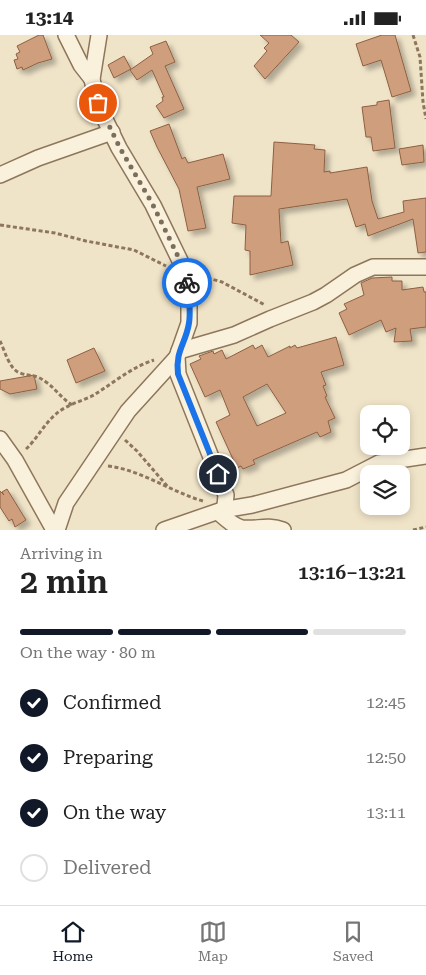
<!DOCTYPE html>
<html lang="en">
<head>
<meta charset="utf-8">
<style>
  :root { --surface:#fff; --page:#f2f2f2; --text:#222; --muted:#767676; --line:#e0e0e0; --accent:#111827 }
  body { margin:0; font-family:"Roboto Serif",serif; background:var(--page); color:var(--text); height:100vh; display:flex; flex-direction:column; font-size:19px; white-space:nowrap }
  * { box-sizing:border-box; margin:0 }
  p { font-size:16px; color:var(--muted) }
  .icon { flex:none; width:28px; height:28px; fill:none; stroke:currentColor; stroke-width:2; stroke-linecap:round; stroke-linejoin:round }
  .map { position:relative; height:495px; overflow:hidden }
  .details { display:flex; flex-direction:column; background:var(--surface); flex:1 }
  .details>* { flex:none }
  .fabs { position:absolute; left:360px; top:370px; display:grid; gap:10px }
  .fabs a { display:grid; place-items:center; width:50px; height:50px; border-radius:10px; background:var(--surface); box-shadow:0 2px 8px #0003; font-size:25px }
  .pin { position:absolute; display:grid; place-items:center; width:42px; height:42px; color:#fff; margin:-21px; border:2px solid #fff; border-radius:50%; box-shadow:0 1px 5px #0007 }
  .courier { position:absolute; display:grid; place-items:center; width:50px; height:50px; margin:-25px; border:4px solid #1a73e8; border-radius:50%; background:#fff; color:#222; box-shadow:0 1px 6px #0007 }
  .headline em { font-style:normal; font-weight:600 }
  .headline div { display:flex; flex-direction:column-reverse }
  .headline { display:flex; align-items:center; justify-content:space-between; height:85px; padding:0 20px }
  h1 { font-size:32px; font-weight:600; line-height:38px }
  .bar { display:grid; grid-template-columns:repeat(4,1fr); gap:8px 5px; align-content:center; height:60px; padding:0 20px }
  .bar i { height:6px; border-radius:4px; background:var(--line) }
  .bar .active { background:var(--accent) }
  .bar p { grid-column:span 4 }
  ol { padding:0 20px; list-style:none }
  li { display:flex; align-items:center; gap:15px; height:55px }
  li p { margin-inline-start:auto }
  li .icon { padding:5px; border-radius:50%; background:var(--accent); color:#fff; stroke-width:4 }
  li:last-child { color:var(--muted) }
  li i { width:28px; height:28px; border:2px solid var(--line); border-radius:50% }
  .status { display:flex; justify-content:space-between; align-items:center; height:35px; padding:0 25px; background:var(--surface); direction:ltr }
  .status svg { height:14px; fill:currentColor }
  .tabs { display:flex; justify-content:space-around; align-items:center; height:70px; border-top:1px solid var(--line); background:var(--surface); font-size:14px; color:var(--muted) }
  .tabs a { display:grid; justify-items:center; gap:2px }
  .tabs .active { color:var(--accent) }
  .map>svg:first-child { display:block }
</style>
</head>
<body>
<div class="status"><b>13:14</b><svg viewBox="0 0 49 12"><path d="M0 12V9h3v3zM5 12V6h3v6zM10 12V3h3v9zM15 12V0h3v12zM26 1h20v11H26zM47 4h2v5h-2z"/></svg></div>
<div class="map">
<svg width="426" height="495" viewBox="0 0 426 495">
  <defs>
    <filter id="shadow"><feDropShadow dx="4.5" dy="4.5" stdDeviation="2.5" flood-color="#0004"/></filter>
  </defs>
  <rect width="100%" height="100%" fill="#f0e4c8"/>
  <g fill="#cf9f7d" stroke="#8d5f41" fill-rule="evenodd" filter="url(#shadow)">
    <path d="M39,0H43L52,24L38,28L23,35L22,32L17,34L14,25L18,24L16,19L20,17L17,11Z"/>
    <path d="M260,0H291L299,7L265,44L254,31L267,16L264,13L269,8Z"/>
    <path d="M382,0H395L411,56L392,62L381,25L363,31L356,9Z"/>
    <path d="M166,6L175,27L165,31L184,74L164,83L156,71L163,66L162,62H164L152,35L137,45L130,35L153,19L150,12Z"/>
    <path d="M124,21L131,34L114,43L108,30Z"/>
    <path d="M389,65L395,113L373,116L371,102H366L362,72L377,70V67Z"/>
    <path d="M169,89L182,124L185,122L188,128L223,119L230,144L197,152L206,193L188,196L179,154L157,112L150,96Z"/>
    <path d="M274,107L315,110L314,114L325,115L324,137L330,136V138L367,132L372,166L378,184L404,177L403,166L426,163V217L418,218L413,184L368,201L365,189L356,192L347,164L279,174L281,208L288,206L293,230L250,240V216L245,215L246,190L232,188L234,161H271Z"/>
    <path d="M423,110L424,127L402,130L399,114Z"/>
    <path d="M392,242V246H402V255L423,252L424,257H426V292L410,294L412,306L394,307L396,293L386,297L381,285L349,300L339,278L347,274L344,269L364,260L361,248L372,243Z"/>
    <path d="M336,302L344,330L321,337L326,350L323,351L327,361L325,362L335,383L328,386L331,397L320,402L317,397L253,425L255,429L243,434L241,431L237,433L216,387L230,380L220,355L205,362L190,329L201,324L199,321L213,316L214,319L222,315L226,324L253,310L255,314L262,310L268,322L290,311V313L295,310L297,313ZM267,349L286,378L257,391L243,362Z"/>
    <path d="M94,313L105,336L76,348L67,325Z"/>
    <path d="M34,340L37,354L10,359L0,354V346Z"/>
    <path d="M7,454L26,485L15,492L12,484L9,486L0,472V456L4,460L2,457Z"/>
  </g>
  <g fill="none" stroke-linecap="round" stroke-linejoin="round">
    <defs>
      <g id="minor">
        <path d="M66,0L81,30L92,44"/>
        <path d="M99,0L92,44L97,68L119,113L153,170L185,236L189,262V288L177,322L178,339L226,460L225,471L222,475L164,495"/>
        <path d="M0,140L38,123L112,97"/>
        <path d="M179,316L234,300L270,284L313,267L326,260L355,240L373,232H426"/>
        <path d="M0,404L15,425L54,495"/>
        <path d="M222,475L252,470L346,445L379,428L426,421"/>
        <path d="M218,477C225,483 233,491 242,493C257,495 266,489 283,495"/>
        <path d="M57,495L66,468L128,376L177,322"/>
      </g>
    </defs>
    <use href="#minor" stroke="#8d765c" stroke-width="18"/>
    <g stroke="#8d765c" stroke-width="3" stroke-dasharray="4 2.5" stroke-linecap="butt">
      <path d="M413,0L420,22L423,67L426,84"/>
      <path d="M0,190L55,198L86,206L134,215L166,231"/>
      <path d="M201,241L222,247L265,270"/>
      <path d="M0,306C5,316 9,334 20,338C30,342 34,338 46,347C55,353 61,363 72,370"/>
      <path d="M125,405L137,416L168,452"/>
      <path d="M26,414C37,404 44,389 56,379C66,370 82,366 94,360C113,348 132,332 154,325"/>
      <path d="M108,431C142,435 171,457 203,466"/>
      <path d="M413,495L426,492"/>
    </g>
    <use href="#minor" stroke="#faf1dc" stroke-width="15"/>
  </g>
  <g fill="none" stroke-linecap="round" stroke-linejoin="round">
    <path stroke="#7c6e5b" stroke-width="5" stroke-dasharray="0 9" d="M98,68L120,113L153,170L174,213L185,236L187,248"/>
    <path stroke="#1a73e8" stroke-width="6" d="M187,248C189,261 191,275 189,288C186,308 175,316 178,339L218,439"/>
  </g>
</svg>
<div class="fabs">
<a><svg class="icon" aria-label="locate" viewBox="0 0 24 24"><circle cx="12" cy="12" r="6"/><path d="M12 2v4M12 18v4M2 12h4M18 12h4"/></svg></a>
<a><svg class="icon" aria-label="layers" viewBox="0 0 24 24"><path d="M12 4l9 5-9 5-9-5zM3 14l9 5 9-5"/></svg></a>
</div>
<div class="pin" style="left:98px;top:68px;background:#ea580c"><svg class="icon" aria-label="bag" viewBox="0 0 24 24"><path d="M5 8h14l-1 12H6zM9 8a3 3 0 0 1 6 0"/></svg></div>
<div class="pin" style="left:218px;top:439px;background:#1f2937"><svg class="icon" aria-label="home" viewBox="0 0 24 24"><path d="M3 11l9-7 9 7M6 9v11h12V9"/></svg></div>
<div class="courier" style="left:187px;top:248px"><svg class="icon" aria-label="bike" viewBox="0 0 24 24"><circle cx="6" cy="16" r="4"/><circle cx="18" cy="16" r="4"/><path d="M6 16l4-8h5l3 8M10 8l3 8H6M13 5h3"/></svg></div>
</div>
<section class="details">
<div class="headline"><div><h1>2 min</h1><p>Arriving in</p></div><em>13:16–13:21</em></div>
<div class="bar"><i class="active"></i><i class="active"></i><i class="active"></i><i></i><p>On the way · 80 m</p></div>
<ol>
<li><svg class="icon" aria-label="check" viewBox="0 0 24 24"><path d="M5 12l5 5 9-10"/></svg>Confirmed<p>12:45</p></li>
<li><svg class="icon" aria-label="check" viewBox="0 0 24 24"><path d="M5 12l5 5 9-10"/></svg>Preparing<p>12:50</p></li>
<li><svg class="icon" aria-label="check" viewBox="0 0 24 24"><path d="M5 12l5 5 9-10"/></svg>On the way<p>13:11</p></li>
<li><i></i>Delivered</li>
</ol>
</section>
<nav class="tabs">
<a class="active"><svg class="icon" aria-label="home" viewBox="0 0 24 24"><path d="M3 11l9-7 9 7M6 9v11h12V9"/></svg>Home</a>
<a><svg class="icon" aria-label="map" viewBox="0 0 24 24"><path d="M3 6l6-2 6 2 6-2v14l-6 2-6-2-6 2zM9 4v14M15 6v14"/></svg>Map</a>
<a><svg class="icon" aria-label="saved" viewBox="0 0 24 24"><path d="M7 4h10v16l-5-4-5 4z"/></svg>Saved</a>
</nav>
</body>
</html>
